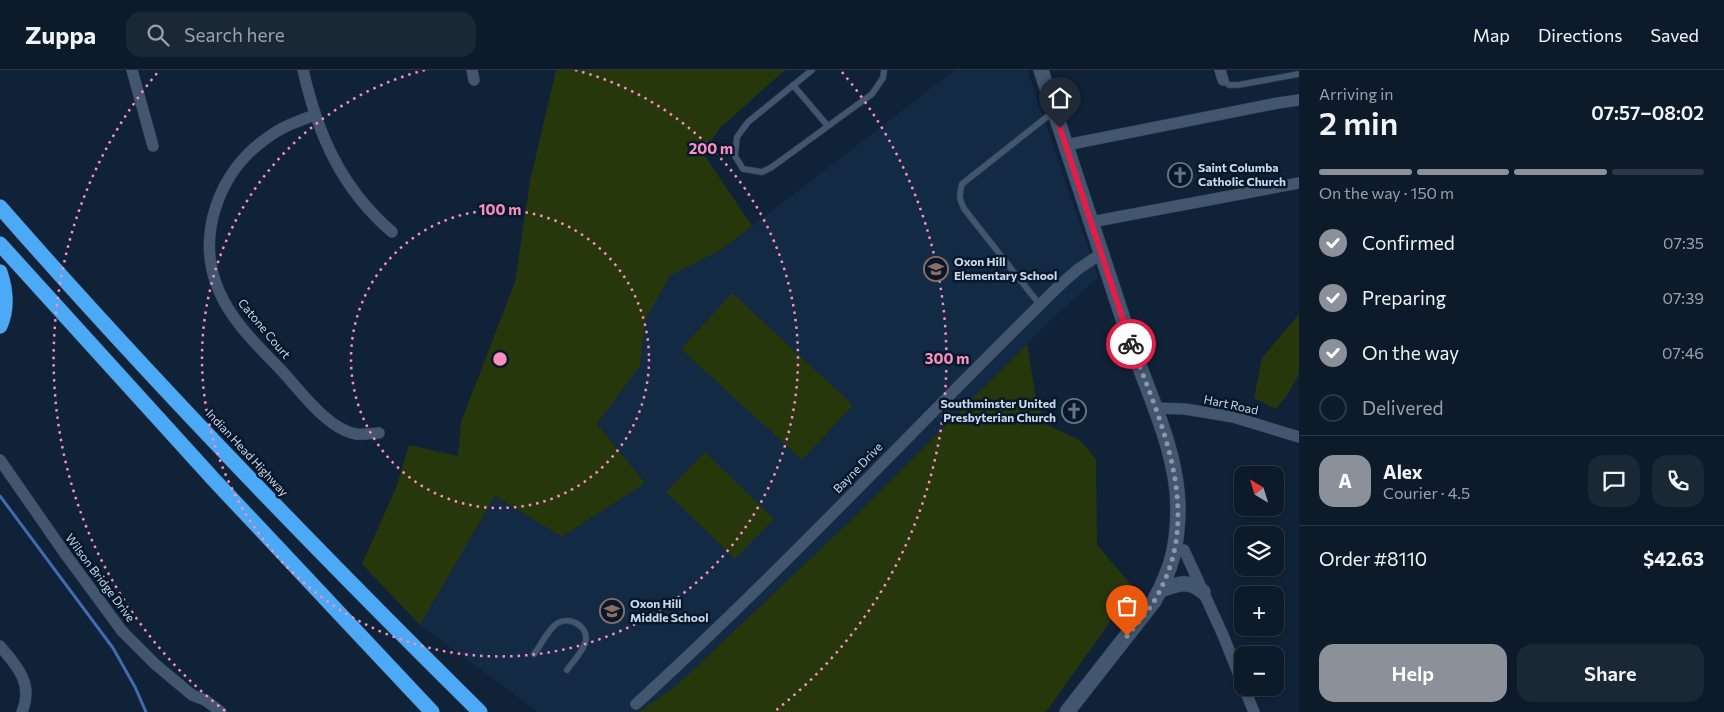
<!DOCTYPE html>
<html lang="en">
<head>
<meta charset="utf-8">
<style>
  :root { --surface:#0c1a29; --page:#1a2735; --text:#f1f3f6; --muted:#9aa1a8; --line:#2c3846; --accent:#8c9099 }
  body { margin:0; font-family:Commissioner,sans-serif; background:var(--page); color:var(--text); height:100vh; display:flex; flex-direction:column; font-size:19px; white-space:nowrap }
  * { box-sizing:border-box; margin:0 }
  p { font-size:16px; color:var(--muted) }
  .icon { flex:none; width:28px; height:28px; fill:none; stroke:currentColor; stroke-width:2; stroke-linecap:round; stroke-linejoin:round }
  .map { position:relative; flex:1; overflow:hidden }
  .drawer { display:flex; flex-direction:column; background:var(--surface); width:425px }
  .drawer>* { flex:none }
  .needle { width:32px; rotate:322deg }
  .buttons { position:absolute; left:1234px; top:396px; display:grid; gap:10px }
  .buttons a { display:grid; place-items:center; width:50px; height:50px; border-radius:10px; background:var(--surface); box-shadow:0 2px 8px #0003,0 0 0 1px var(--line); font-size:25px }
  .pin { position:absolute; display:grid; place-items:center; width:42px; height:42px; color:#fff; margin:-51px -21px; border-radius:50% 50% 50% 0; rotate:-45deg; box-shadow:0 0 5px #0007 }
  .pin .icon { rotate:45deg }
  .courier { position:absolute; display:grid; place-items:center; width:50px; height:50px; margin:-25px; border:4px solid #e11d48; border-radius:50%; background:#fff; color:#222; box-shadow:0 1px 6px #0007 }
  .overview em { font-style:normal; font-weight:600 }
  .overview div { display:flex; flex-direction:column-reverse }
  .overview { display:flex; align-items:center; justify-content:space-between; height:85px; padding:0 20px }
  h1 { font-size:32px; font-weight:600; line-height:38px }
  .bar { display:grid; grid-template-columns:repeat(4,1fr); gap:8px 5px; align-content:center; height:60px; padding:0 20px }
  .bar i { height:6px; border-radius:4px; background:var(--line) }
  .bar .on { background:var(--accent) }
  .bar p { grid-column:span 4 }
  .line { display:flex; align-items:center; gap:12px; padding:0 20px; border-top:1px solid var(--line) }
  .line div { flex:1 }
  .round { display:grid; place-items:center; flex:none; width:52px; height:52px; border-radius:15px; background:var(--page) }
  ol { padding:0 20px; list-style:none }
  li { display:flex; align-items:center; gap:15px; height:55px }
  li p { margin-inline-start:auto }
  li .icon { padding:5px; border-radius:50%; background:var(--accent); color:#fff; stroke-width:4 }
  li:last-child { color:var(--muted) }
  li i { width:28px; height:28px; border:2px solid var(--line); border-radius:50% }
  .action { display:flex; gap:10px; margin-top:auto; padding:10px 20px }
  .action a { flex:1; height:58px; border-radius:15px; background:var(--accent); color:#fff; font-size:20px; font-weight:600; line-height:58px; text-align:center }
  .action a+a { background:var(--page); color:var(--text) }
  header { display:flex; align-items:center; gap:30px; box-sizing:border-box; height:70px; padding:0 25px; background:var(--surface); border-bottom:1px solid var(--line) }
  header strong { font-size:24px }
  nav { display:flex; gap:28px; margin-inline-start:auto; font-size:18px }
  .search { width:350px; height:45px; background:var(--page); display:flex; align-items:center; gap:12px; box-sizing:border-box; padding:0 18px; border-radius:15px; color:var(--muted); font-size:19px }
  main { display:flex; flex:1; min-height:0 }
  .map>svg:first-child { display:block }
</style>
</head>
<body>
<header>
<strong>Zuppa</strong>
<div class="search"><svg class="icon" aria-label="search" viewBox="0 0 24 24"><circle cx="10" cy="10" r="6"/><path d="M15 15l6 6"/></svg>Search here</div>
<nav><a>Map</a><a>Directions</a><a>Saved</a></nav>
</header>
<main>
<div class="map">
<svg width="1299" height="642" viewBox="0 0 1299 642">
  <rect width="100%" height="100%" fill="#102237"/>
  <path fill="#132a45" d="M955,0H1027L1098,207L1054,247L846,455L677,615L639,642H538L420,555L495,426L562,467L645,413L597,354L640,296L645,251L670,206L721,180Z"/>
  <g fill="#26370c">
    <path d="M556,0H785L720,58L703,83L752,156L721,180L670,206L645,251L640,296L597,354L645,413L562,467L495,426L420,555L362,494L396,418L409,375L458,386L461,352L515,212L530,111Z"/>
    <path d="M732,223L853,335L802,390L681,279Z"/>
    <path d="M1299,244V304L1288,324L1276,339L1254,328L1262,288Z"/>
    <path d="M1027,274L1037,334L1049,356L1080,370L1096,389L1097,475L1134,518L1046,642H639L677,615L846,455Z"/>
    <path d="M705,382L774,449L735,489L666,422Z"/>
  </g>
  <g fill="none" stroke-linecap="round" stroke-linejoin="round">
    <path stroke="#426aaf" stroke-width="3" d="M0,426L113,578L135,617L146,642"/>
    <defs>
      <g id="lane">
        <path d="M812,0L748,52L737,67L735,86L743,99L762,102L772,97L872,24L883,8L884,0"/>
        <path d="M1223,10L1229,15H1238L1299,4"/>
        <path d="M793,15L827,55"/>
        <path d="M1040,235L965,140C959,131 959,124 962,114L1053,42"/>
        <path d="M534,584C541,575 547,562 555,555C567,545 587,554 586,570C584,581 573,591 567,600"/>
      </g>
      <g id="street">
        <path d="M132,0L153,76"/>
        <path d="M303,0C318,65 341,118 392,162"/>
        <path d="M472,0L474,10"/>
        <path d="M1220,0L1223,10"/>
        <path d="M315,45C298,51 281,57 267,68C219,101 195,166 219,221C232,252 259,277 282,301C301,322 328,359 356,364C364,365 372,363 379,363"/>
        <path d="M1066,75L1278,33L1299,30"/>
        <path d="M1091,152L1299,113"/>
        <path d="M1155,338L1185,339L1233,347L1299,367"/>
        <path d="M0,390L66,485L122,561L155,594L192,625L205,630L221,642"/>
        <path d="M1175,479L1184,480L1223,565L1242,613"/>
        <path d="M0,576C17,596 34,614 22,642"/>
        <path d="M1244,618L1254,642"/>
        <path d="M636,634C783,500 918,354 1060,215L1078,199L1101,184"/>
      </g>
      <g id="secondary">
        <path d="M1041,0C1070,89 1099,178 1129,267C1147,322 1177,378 1178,437C1178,474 1172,499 1154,531L1067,642"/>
        <path d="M1161,520C1177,514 1189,509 1203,522"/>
      </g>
      <g id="highway">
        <path d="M0,137C153,312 315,479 480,642"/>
        <path d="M0,174L215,411L432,642"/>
        <path d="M0,202C6,220 8,238 0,256"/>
      </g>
    </defs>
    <use href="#lane" stroke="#313c4e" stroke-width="7"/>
    <use href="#street" stroke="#313c4e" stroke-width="12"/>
    <use href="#secondary" stroke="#313c4e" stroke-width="16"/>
    <use href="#highway" stroke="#313c4e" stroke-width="16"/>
    <use href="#lane" stroke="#42566f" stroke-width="5.5"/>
    <use href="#street" stroke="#42566f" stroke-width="11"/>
    <use href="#secondary" stroke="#42566f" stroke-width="15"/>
    <use href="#highway" stroke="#4ba9f6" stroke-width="15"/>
  </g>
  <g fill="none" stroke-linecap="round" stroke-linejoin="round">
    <path stroke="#8a98a9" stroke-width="5" stroke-dasharray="0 9" d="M1127,566C1140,550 1154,535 1162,516C1201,437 1160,349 1131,274"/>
    <path stroke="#e11d48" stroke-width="6" d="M1060,58L1131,274"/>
  </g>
  <g fill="none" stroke="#fe8ebd" stroke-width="2.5" stroke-dasharray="2.5 5">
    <circle cx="500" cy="289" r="149"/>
    <path d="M575 0A298 298 0 1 1 425 0"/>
    <path d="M225 641A447 447 0 0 1 158 2M842 2A447 447 0 0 1 775 641"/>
  </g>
  <defs>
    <symbol id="church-ring" viewBox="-11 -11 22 22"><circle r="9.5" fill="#07182d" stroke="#6b7280" stroke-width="1.5"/><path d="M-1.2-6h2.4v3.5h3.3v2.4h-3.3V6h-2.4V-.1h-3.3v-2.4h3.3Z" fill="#6b7280"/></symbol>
    <symbol id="school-ring" viewBox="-11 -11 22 22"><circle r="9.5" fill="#07182d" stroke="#8d6e63" stroke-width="1.5"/><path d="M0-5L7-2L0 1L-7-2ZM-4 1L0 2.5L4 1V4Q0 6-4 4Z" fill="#8d6e63"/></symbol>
  </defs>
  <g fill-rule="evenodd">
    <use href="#church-ring" x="1166" y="91" width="28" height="28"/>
    <use href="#school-ring" x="922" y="185" width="28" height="28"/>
    <use href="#church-ring" x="1060" y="327" width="28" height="28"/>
    <use href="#school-ring" x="598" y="527" width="28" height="28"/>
  </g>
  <g text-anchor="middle" stroke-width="5" stroke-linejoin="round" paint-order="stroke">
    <g font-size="12" font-weight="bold" fill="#ccd7e6" stroke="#07182d" text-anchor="start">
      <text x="1198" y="102">Saint Columba<tspan x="1198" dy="14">Catholic Church</tspan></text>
      <text x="954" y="196">Oxon Hill<tspan x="954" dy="14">Elementary School</tspan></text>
      <text x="1056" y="338" text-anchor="end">Southminster United<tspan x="1056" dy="14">Presbyterian Church</tspan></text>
      <text x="630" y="538">Oxon Hill<tspan x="630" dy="14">Middle School</tspan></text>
    </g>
    <g font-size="12" fill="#ccd7e6" stroke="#07182d">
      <text transform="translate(264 259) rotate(50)" y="4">Catone Court</text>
      <text transform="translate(1231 335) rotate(12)" y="4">Hart Road</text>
      <text transform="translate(247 383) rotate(47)" y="4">Indian Head Highway</text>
      <text transform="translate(858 398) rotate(-46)" y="4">Bayne Drive</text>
      <text transform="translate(100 508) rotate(53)" y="4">Wilson Bridge Drive</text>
    </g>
  </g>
  <circle cx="500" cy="289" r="8" fill="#fe8ebd" stroke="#07182d" stroke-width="2.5"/>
  <g font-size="15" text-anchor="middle" font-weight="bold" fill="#fe8ebd" stroke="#07182d" stroke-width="5" stroke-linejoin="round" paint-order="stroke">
    <text x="711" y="84">200 m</text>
    <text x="500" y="145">100 m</text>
    <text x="947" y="294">300 m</text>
  </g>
</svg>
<div class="buttons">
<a><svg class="needle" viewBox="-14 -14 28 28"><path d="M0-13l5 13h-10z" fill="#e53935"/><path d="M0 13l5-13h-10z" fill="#9aa1a8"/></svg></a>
<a><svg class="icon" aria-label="layers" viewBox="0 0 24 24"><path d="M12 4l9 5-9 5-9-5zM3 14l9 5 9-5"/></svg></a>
<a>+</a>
<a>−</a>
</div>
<div class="pin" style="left:1127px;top:566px;background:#ea580c"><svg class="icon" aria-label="bag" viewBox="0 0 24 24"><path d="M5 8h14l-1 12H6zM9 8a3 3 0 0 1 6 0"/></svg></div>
<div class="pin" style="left:1060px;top:58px;background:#1f2937"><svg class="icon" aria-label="home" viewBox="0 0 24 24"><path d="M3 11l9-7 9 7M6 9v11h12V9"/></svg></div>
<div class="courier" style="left:1131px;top:274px"><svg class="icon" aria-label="bike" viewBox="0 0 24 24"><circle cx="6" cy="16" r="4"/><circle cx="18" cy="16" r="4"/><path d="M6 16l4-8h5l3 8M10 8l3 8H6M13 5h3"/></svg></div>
</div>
<section class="drawer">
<div class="overview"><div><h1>2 min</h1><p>Arriving in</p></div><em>07:57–08:02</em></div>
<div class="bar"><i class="on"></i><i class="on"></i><i class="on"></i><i></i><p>On the way · 150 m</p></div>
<ol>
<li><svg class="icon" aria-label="check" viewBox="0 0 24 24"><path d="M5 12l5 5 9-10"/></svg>Confirmed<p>07:35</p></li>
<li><svg class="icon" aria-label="check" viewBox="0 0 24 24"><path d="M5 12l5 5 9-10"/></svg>Preparing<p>07:39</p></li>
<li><svg class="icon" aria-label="check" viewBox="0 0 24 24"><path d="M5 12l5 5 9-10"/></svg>On the way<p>07:46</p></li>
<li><i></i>Delivered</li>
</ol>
<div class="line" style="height:90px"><b class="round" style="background:var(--accent);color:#fff">A</b><div><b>Alex</b><p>Courier · 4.5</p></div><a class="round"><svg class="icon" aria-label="chat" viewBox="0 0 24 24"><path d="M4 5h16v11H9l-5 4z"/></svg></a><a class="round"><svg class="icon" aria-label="phone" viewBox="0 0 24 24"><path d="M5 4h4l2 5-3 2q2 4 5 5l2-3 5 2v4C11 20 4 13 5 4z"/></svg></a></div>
<div class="line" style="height:65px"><div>Order #8110</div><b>$42.63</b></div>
<div class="action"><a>Help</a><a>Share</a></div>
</section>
</main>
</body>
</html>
